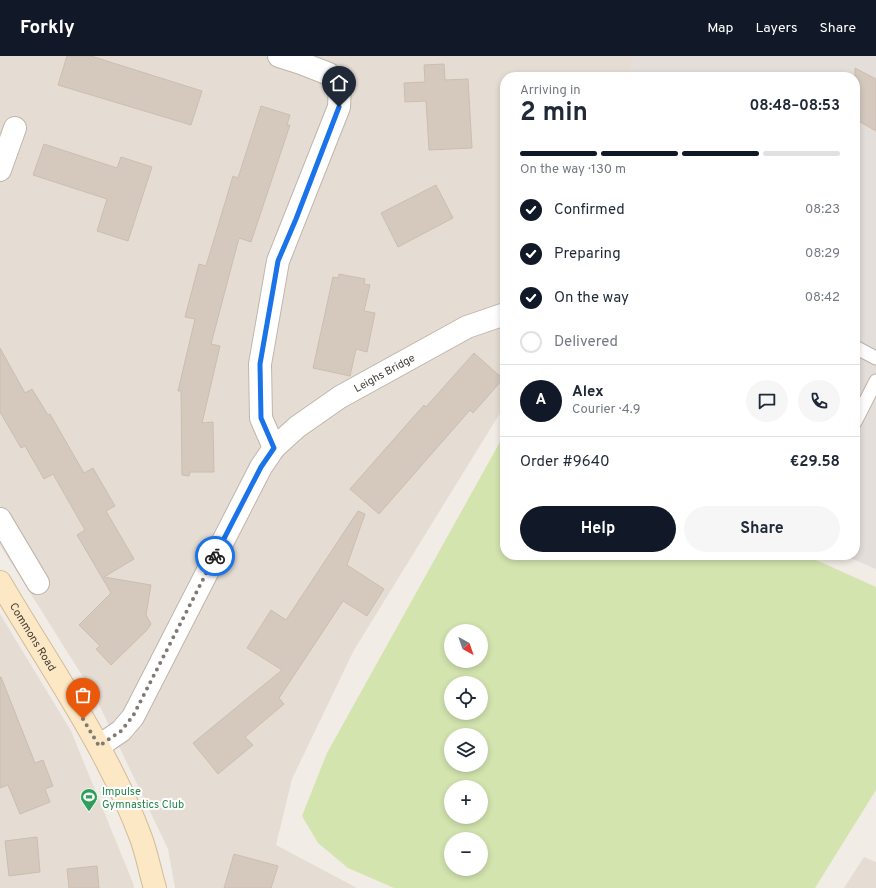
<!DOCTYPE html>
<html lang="en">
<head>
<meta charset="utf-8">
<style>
  :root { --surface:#fff; --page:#f6f6f7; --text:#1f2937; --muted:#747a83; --line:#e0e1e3; --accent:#111827 }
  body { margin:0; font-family:Overpass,sans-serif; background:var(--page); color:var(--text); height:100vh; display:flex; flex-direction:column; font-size:15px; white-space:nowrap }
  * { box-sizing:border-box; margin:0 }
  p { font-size:13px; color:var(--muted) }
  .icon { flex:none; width:22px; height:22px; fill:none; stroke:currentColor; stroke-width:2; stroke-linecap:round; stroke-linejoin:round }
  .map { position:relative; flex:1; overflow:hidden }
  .drawer { position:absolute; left:500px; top:16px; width:360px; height:488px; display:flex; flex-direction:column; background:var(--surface); border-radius:16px; box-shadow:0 2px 6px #0003 }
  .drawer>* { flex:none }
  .needle { width:26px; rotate:140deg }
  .controls { position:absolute; left:444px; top:568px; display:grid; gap:8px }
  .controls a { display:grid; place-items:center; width:44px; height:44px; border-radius:50%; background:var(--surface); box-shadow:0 2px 6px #0003; font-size:20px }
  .pin { position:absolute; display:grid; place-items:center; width:34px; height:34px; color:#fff; margin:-41px -17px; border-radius:50% 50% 50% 0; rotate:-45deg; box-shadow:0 0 4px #0007 }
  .pin .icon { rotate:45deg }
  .courier { position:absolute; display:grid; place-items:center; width:40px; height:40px; margin:-20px; border:3px solid #1a73e8; border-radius:50%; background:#fff; color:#222; box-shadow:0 1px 5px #0007 }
  .summary em { font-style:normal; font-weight:700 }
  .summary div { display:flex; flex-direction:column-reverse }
  .summary { display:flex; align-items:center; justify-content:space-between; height:68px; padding:0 20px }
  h1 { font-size:26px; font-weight:700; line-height:30px }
  .bar { display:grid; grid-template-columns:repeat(4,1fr); gap:6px 4px; align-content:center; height:48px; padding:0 20px }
  .bar i { height:5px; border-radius:3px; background:var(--line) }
  .bar .current { background:var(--accent) }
  .bar p { grid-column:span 4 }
  .line { display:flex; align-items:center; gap:10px; padding:0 20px; border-top:1px solid var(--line) }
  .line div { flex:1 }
  .round { display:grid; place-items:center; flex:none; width:42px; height:42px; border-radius:21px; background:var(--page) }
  ol { padding:0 20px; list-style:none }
  li { display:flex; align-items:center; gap:12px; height:44px }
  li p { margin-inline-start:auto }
  li .icon { padding:4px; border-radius:50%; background:var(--accent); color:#fff; stroke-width:4 }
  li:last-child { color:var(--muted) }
  li i { width:22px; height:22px; border:2px solid var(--line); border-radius:50% }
  .primary-button { display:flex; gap:8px; margin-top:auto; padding:8px 20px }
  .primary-button a { flex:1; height:46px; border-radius:24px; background:var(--accent); color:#fff; font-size:16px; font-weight:700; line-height:46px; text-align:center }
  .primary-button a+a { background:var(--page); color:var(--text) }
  header { display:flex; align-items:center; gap:24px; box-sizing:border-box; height:56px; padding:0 20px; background:var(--accent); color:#fff }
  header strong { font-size:19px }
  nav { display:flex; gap:22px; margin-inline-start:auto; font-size:14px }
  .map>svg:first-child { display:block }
</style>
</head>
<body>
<header>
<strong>Forkly</strong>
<nav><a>Map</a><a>Layers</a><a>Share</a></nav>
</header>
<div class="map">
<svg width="876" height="832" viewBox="0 0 876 832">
  <rect width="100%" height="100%" fill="#f1ece5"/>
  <g fill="#e5ddd3">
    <path d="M0,0H636L628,21H505V349L354,594L292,723L276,789L357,832H175L168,793L95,640L0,489Z"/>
    <path d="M0,558L71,675L133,827L134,832H0Z"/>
    <path d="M864,801L876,806V832H844Z"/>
  </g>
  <path fill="#e3deda" d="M636,0H876V513L843,499H855V21H628Z"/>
  <path fill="#d3e4af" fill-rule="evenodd" d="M505,377V499H805L876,531V734L815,832H394L348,812L318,787L302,760L327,697ZM451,575H481V605H451ZM451,627H481V657H451ZM451,679H481V709H451ZM451,731H481V761H451ZM451,783H481V813H451Z"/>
  <g fill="#d5c9be" stroke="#cdbdae">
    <path d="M67,0H91L202,35L191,69L58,29Z"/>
    <path d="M444,8L445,24L468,23L472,92L429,94L426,45L405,46L404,27L425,26L424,9Z"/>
    <path d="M855,12L876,23V75L855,63Z"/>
    <path d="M261,50L290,59L287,69H290L251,186L239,182L211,288L220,290L202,367L213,366L214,416H190L189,420L182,419L181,335H178L195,263L185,261L199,208L206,210L233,120L238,122Z"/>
    <path d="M44,88L117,112L121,101L152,111L128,185L97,175L107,143L33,119Z"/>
    <path d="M436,129L453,162L398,191L381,157Z"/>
    <path d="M339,218L365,223L364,228L370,229L364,255L375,257L367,296L356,293L350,320L313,312L333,221L338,222Z"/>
    <path d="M0,292L25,337L32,333L48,359L50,358L84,417L93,412L115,450L106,455L134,503L104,521L151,529L146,559L151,568L147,574L111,609L96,593L100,590L79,569L111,537L77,479L85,474L53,418L44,423L25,390L21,392L0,356Z"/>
    <path d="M474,297L503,323L473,357L470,354L379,458L350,433L424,349L426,351Z"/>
    <path d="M358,455L365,458L347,509L384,533L367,560L343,545L279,642L284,648L245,681L253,689L218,718L193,687L282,614L247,592L271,554L286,564Z"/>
    <path d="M0,621H1L35,707L43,704L53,730L45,733L50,746L20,758L8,729L0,732Z"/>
    <path d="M37,781L40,816L9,820L5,785Z"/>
    <path d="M234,798L278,810L271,832H224Z"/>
    <path d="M97,810L99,832H69L67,813Z"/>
  </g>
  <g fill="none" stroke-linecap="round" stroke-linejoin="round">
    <defs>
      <g id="lane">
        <path d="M855,291L876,302"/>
        <path d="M855,366L876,325"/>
      </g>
      <g id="street">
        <path d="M0,114L15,72"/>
        <path id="s1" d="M274,392L297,371L340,341L467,271L505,258"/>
        <path d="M0,463L38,527"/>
        <path d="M99,690L121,675L133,661L261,411L274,392L261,362L260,308L278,205L339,51L340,30L329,18L301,7L279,0"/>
      </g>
      <g id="secondary">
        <path id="s2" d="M0,526C49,610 107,690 141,782C147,798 150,816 155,832"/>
      </g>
    </defs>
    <use href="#lane" stroke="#bfb5ab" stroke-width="15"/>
    <use href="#street" stroke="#bfb5ab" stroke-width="24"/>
    <use href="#secondary" stroke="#d3bc98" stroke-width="24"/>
    <use href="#lane" stroke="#fff" stroke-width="13"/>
    <use href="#street" stroke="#fff" stroke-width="22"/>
    <use href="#secondary" stroke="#fce8c4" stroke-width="22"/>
  </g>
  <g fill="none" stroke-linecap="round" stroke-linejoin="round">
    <path stroke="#807a73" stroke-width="4" stroke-dasharray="0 7.2" d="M83,663L99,690L121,675L133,660L215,500"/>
    <path stroke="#1a73e8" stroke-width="5" d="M215,500L261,411L274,392L261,362L260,308L278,205L296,163L339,51"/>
  </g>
  <defs>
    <symbol id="stadium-pin" viewBox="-11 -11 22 30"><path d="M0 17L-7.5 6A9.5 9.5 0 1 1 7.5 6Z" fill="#2e9e5b" stroke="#fff"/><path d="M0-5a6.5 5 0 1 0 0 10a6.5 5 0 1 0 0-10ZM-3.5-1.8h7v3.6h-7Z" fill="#fff"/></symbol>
  </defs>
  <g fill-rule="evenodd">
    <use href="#stadium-pin" x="79" y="731" width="20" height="27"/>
  </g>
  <g text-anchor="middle" stroke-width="4" stroke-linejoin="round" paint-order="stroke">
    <g font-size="11" fill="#433c35" stroke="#fff">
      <text dy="4" stroke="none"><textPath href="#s1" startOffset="134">Leighs Bridge</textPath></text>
      <text dy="4" stroke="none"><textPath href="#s2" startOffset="64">Commons Road</textPath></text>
    </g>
    <g font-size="11" fill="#27864d" stroke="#fff" text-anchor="start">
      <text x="102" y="739">Impulse<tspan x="102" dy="13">Gymnastics Club</tspan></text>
    </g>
  </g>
</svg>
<div class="controls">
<a><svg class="needle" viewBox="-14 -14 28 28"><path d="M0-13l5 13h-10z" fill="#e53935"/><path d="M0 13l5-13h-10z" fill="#747a83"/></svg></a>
<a><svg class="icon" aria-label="locate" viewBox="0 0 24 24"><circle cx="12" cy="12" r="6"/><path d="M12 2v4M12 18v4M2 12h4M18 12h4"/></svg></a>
<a><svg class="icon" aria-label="layers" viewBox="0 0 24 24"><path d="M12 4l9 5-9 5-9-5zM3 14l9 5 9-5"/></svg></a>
<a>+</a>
<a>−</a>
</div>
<div class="pin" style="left:83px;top:663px;background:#ea580c"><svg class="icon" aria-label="bag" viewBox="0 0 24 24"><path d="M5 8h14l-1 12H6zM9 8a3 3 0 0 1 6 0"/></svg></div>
<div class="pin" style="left:339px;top:51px;background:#1f2937"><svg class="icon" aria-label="home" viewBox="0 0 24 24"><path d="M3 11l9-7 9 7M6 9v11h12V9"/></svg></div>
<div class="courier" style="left:215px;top:500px"><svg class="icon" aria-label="bike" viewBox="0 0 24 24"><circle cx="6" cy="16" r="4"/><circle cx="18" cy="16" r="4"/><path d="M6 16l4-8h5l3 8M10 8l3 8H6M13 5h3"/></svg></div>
<section class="drawer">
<div class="summary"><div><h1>2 min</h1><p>Arriving in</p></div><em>08:48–08:53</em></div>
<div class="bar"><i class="current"></i><i class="current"></i><i class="current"></i><i></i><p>On the way · 130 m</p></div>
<ol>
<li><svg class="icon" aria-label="check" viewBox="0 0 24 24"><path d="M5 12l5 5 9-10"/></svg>Confirmed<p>08:23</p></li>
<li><svg class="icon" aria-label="check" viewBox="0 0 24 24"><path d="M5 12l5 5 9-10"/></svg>Preparing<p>08:29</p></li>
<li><svg class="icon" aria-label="check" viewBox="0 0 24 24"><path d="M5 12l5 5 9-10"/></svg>On the way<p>08:42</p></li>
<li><i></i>Delivered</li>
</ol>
<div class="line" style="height:72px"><b class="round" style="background:var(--accent);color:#fff">A</b><div><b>Alex</b><p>Courier · 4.9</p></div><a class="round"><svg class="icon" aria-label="chat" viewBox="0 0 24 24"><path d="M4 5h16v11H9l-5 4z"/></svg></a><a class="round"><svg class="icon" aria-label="phone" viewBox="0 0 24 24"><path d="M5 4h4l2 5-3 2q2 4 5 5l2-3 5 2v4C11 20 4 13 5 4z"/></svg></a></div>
<div class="line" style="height:52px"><div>Order #9640</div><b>€29.58</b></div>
<div class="primary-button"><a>Help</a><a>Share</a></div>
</section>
</div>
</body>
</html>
